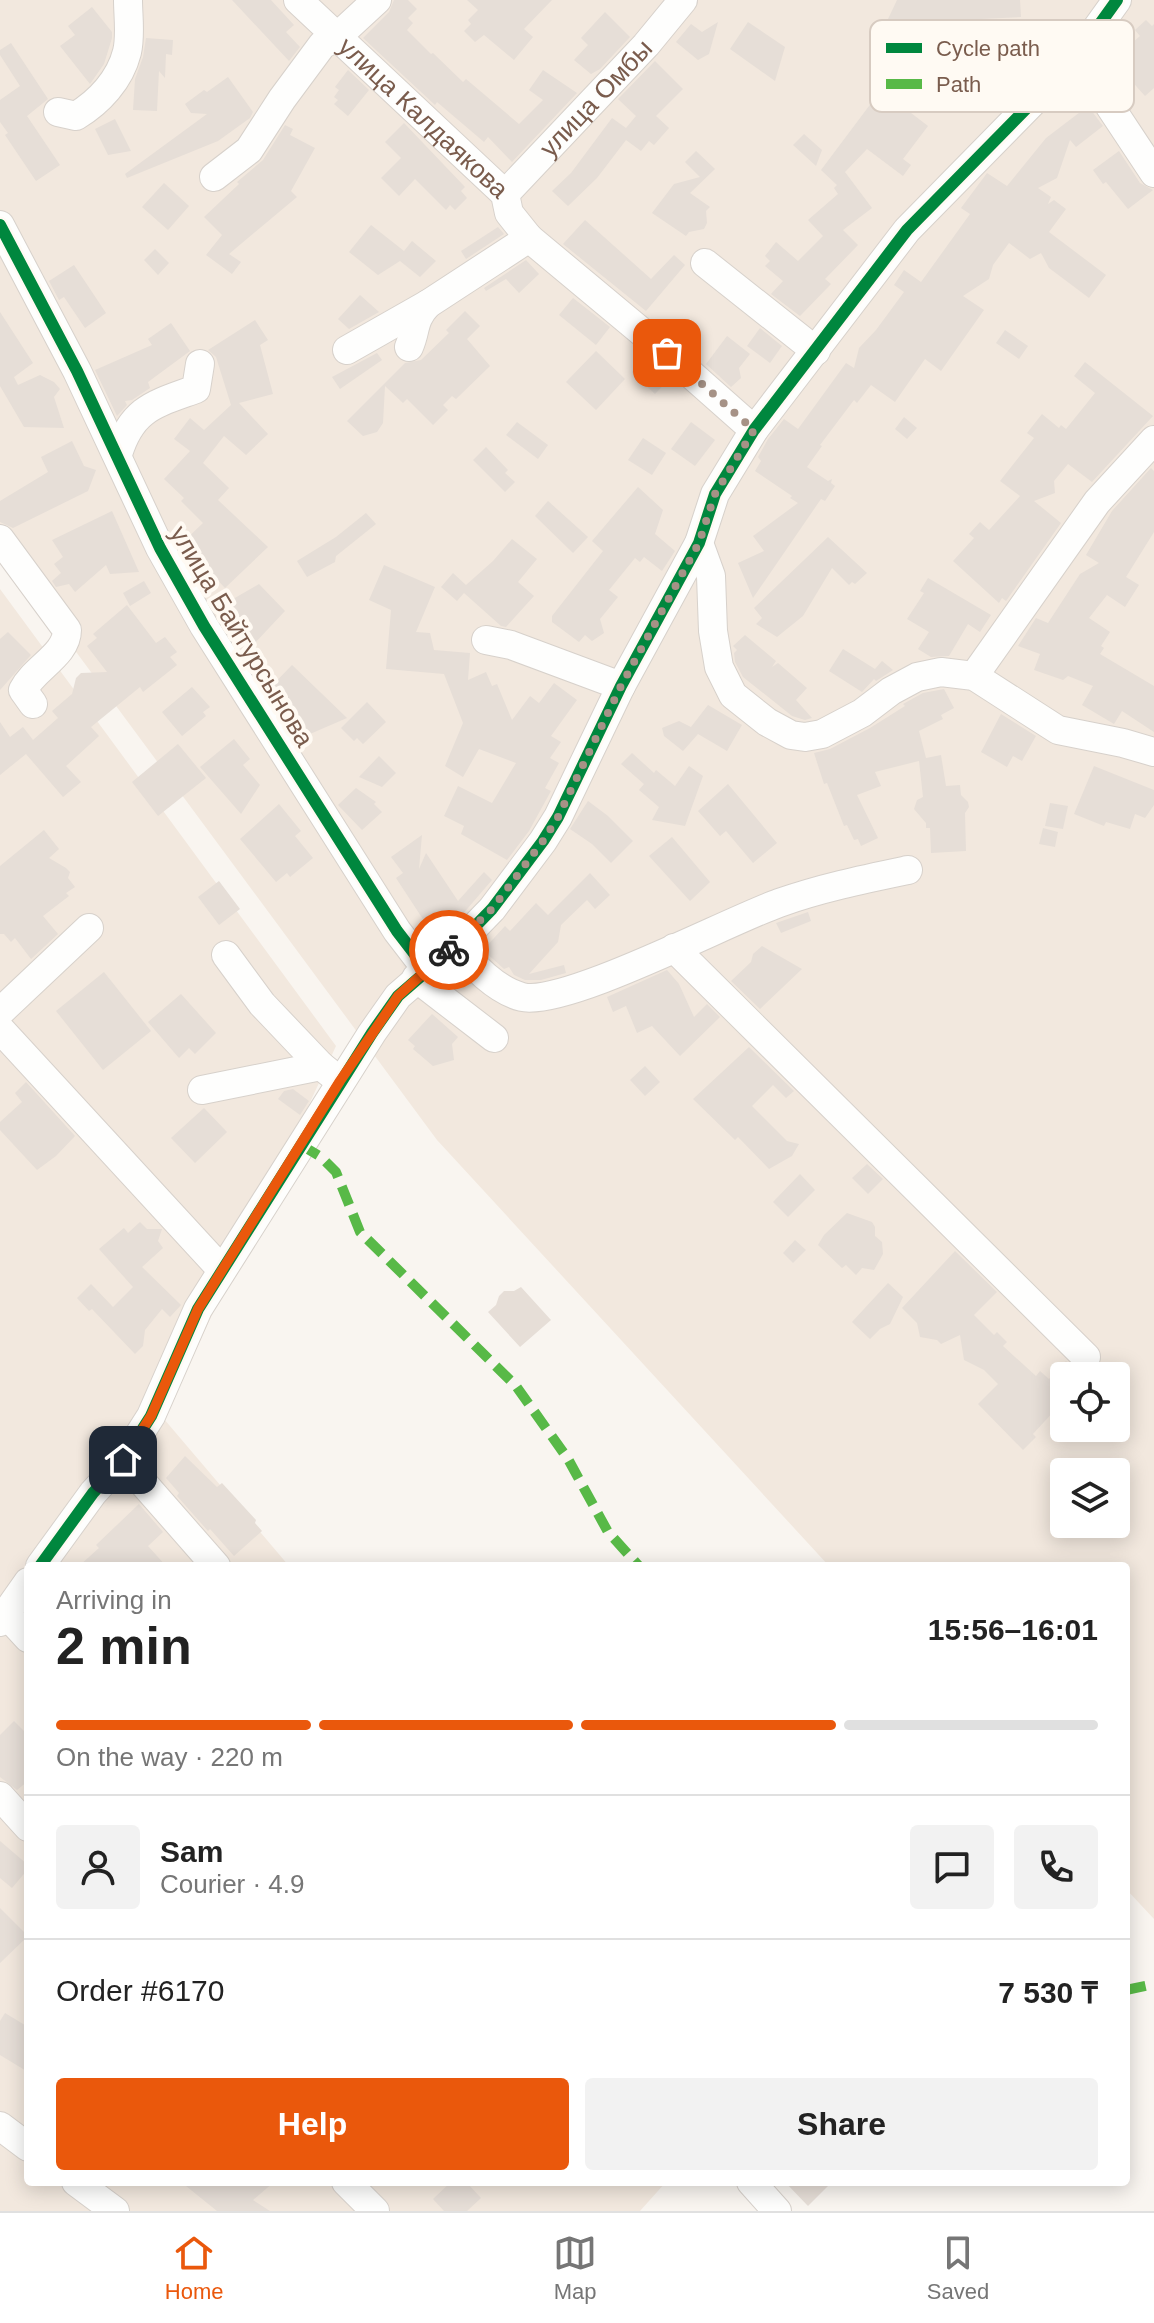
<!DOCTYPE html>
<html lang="en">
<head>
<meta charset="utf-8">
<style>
  :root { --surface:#fff; --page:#f2f2f2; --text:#222; --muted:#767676; --line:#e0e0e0; --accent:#ea580c }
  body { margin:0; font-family:Helvetica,sans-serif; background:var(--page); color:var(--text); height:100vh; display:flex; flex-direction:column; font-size:30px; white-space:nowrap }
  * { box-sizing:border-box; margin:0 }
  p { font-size:26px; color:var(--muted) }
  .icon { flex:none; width:44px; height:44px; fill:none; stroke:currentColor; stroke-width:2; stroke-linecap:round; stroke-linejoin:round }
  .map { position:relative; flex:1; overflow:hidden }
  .sheet { position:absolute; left:24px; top:1562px; width:1106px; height:624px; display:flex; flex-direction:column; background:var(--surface); border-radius:8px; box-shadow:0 4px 20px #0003 }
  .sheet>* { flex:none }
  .buttons { position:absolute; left:1050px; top:1362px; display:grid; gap:16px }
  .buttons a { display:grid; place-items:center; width:80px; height:80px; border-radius:8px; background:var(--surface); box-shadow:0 4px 20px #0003; font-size:40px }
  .pin { position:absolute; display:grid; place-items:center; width:68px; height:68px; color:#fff; margin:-34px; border-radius:16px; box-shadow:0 4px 12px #0006 }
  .courier { position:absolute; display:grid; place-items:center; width:80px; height:80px; margin:-40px; border:6px solid #ea580c; border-radius:50%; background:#fff; color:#222; box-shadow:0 2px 10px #0007 }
  .overview em { font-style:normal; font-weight:800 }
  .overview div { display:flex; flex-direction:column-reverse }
  .overview { display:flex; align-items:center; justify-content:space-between; height:136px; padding:0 32px }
  h1 { font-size:52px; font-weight:800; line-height:60px }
  .bar { display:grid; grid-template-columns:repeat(4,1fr); gap:12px 8px; align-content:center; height:96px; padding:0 32px }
  .bar i { height:10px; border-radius:6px; background:var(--line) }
  .bar .on { background:var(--accent) }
  .bar p { grid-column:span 4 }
  .line { display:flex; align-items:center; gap:20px; padding:0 32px; border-top:2px solid var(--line) }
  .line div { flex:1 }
  .round { display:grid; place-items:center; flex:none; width:84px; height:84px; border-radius:8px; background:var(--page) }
  .primary-button { display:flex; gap:16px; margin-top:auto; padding:16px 32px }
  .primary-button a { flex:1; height:92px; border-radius:8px; background:var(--accent); color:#fff; font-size:32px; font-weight:800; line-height:92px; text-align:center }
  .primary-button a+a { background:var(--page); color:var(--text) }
  .dock { display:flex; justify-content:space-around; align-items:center; height:112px; border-top:2px solid var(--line); background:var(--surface); font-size:22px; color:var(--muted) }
  .dock a { display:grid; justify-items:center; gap:4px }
  .dock .on { color:var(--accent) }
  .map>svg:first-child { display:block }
</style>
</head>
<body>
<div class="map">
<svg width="1154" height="2211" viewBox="0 0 1154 2211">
  <rect width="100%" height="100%" fill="#f9f5f0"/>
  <g fill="#f2e8de" fill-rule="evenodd">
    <path d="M0,0H1154V1919L1126,1889V1566H829L437,1140L0,549ZM1064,1376H1116V1428H1064ZM1064,1472H1116V1524H1064Z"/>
    <path d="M0,589L336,1046L164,1419L289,1566H28V2182H666L640,2211H0Z"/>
  </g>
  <g fill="#e6ded7">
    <path d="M232,0H271L294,25L286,32L300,47L289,61Z"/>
    <path d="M394,0H408L417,9L408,18L413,23L407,30L431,54L433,53L463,82L466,79L519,124L543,100L529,90L543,70L577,93L512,162L488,137L484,142L437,102L435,105L363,38L389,12Z"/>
    <path d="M467,0H552L524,29L533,37L514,60L484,35L475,42L464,31L471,24L468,20L478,10Z"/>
    <path d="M897,0H1020L1021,17L981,19V35L936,34L926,57L879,38Z"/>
    <path d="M92,7L112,32V38L104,64L90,84L60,46L75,35L68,26Z"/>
    <path d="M605,12L630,37L600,69L591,74L574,60L588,45L581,38Z"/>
    <path d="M1146,20L1152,26L1154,24V88L1145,96L1128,77L1117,87L1098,63L1107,55L1112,61L1140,36L1135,30Z"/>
    <path d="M718,22L709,54L698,60L676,42L691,24L702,32Z"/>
    <path d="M748,22L785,47L775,81L730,49Z"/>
    <path d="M146,38L173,40L172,55L166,54L165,78L159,71L157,111L133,110L135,79L143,57Z"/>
    <path d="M11,43L48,99L27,116L60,165L36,181L5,135L8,133L0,122V100L20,86L0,55V50Z"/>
    <path d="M655,61L683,89L656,116L669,128L654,145L649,141L641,151L626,140L597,178L568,206L552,191L571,173L612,118L626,128L636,116L618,99Z"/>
    <path d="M348,70L369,90L348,116L334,104L338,100L334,97L339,90L335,87Z"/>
    <path d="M228,77L253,112L250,118L218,141L127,178L125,174L207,114L191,113L185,104L204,90L207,92Z"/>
    <path d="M881,90L928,126L903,159L911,165L903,176L867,149L845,172L872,208L843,230L858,245L825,279L831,284L800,316L771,294L783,281L765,266L770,261L765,256L776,242L798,261L823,236L808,220L838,194L834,188L837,185L821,170Z"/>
    <path d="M1088,106L1103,126L1076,147L1070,140L1057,178L1038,188L1051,197L1048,204L1054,200L1066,209L1049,232L1106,275L1089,298L1049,268L1041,253L1030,259L1009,243L993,265L989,279L963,296L984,310L941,371L925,359L895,402L871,385L857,403L854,400L820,445L822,446L807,467L828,481L832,479L831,483L835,486L825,501L821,499L753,598L738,563L764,551L753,536L798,503L790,498L792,496L755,471L761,461L758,457L768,439L784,419L798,429L846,363L854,368L859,348L876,330L904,292L894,285L904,270L921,282L970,214L961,208L987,173L1007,186L1046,138Z"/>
    <path d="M115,119L131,151L108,155L95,129Z"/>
    <path d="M404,123L465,187L461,191L467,198L455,210L450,205L446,210L415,179L399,196L381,178L401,158L385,142Z"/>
    <path d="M285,125L293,129L290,135L315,148L291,191L297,197L229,254L241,262L232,274L206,255L222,235L204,217L239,184L237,182L263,160Z"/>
    <path d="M804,134L822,150L816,166L793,145Z"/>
    <path d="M696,151L715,169L690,193L710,207L706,211L707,223L704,229L689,232L686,236L652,213L674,184L700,177L685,162Z"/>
    <path d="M1119,151L1140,183L1153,190L1128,209L1106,182L1103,184L1093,170Z"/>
    <path d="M164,183L189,206L168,230L142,207Z"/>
    <path d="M585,220L651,279L674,255L685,265L646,311L563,244Z"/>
    <path d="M371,225L404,251L412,241L436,261L420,277L400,261L378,275L349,252Z"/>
    <path d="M498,227L504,234L466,259L461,251Z"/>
    <path d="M155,249L169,263L158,275L144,260Z"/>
    <path d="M526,260L539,274L519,293L506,279L486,291L484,288Z"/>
    <path d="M74,265L106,313L85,328L64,297L59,300L49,281Z"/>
    <path d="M360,295L379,312L349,329L338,319Z"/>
    <path d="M573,298L610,327L596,345L559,315Z"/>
    <path d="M465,311L480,326L467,339L490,366L456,399L452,396L443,405L448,410L433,425L407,399L403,403L385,386L383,423L377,432L363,436L347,421L405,363L421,360L449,333L446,330Z"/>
    <path d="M0,312L33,363L14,377L18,385L40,375L54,382L60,389L54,397L64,428L24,427L0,386Z"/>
    <path d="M255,320L268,340L260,345L273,394L239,403L268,434L246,455L224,436L203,463L229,488L218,500L268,547L225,588L182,543L203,523L181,501L184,498L164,479L190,451L174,439L190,418L204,430L231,405L216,357L208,350Z"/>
    <path d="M171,323L190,351L148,382L150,388L132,400L125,401L127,405L117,416L95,370L152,345L148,339Z"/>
    <path d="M760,328L782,346L770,363L747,346Z"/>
    <path d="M1005,330L1028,346L1019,359L996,343Z"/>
    <path d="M727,336L750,354L739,368L741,378L731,387L706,364Z"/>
    <path d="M596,351L625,379L596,410L566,382Z"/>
    <path d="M377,353L382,360L340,389L332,377Z"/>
    <path d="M646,357L670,378L655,394L632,372Z"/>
    <path d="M1085,362L1153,416L1092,482L1068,464L1054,481L1055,493L1034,501L1061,523L1006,601L1002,598L999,603L953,561L974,538L969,534L980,522L989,530L1020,496L1000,481L1034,438L1027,433L1042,414L1059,428L1061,425L1066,429L1095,393L1074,376Z"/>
    <path d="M904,417L917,428L907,439L895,429Z"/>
    <path d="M517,422L548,445L538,459L506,435Z"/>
    <path d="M691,422L715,440L695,466L671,449Z"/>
    <path d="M643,438L666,453L652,475L628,460Z"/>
    <path d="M72,441L84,466L96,470L88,491L13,528L0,522V501L48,472L41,457Z"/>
    <path d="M486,447L508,470L505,473L515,482L505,492L473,460Z"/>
    <path d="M1151,468L1154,471V532L1126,577L1139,585L1125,607L1107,595L1089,618L1110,632L1101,646L1104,648L1100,654L1154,686V732L1122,711L1114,724L1082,705L1093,686L1068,676L1063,680L1034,670L1040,654L1018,646L1036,618L1048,623L1080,574L1099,563L1086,555L1112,511Z"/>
    <path d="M638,487L663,510L655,534L675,551L662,571L644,557L640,562L635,558L609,590L618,597L600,619L604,633L592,641L585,635L579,642L552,622V616L603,551L592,541Z"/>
    <path d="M548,501L588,537L573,553L535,516Z"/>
    <path d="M112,511L139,572L110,574L106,565L75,592L69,584L56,587L52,581L61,573L54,564L63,557L52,540Z"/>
    <path d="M366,513L376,524L336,556L335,562L307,577L297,561L336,537Z"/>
    <path d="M828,537L867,573L855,584L852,582L849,585L832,568L803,616L777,637L756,624L762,618L754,608Z"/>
    <path d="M512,539L537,559L518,582L534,596L506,627L501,626L464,593L457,601L441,587L453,573L466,585L493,561Z"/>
    <path d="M384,565L435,587L416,632L430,633L434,650L470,653L468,680L486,672L492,686L497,684L512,720L530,696L539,703L554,683L577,700L551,736L561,742L550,758L559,763L545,788L551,791L529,831L507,860L461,834L464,826L444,816L458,786L492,803L516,763L479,749L463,777L445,766L463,723L444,674L386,669L391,610L369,600Z"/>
    <path d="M928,578L991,615L980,632L968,624L949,656L931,657L918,649L929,632L907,619L924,593L920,591Z"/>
    <path d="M144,581L151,593L130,606L123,593Z"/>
    <path d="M259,584L285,611L253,645L233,626L237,622L221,606Z"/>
    <path d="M127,605L156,643L165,637L177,652L170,657L177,665L143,692L140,687L91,727L99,736L66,766L81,782L63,797L26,754L0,775V722L10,737L23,727L33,740L58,718L52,711L72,694L76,678L81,673L107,672L87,646L97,638L93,634Z"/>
    <path d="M8,632L31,655L0,690V639Z"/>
    <path d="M745,635L776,661L772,667L778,663L807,688L796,700L812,718L805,720L792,716L743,677L735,662L734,653L737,650L733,646Z"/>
    <path d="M843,649L875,669L882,661L893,670L876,681L874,679L862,692L829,671Z"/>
    <path d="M292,665L347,718L310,734L283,708L279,712L266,692Z"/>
    <path d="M192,687L210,707L203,712L206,716L182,736L162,712Z"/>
    <path d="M944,689L954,708L941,715L943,719L919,731L926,758L941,755L946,786L960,785L961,795L968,802L969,807L965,813L966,851L931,853L930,828H926V823L914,809L917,800L923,797L919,761L875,772L881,786L857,795L878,838L861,846L858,839L854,840L847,825L844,826L827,783L824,784L814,753L830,749L870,728L905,706L903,704L923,693Z"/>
    <path d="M367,702L386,722L363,744L357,738L354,741L341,728Z"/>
    <path d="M708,705L742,725L727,751L698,734L683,751L664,736L662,728L679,721L691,727Z"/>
    <path d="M1001,714L1036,736L1022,761L1013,756L1007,767L981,752Z"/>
    <path d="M234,739L250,759L243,765L260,785L241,814L200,767Z"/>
    <path d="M178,744L206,778L158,816L132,782Z"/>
    <path d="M632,753L654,773L656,770L675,786L689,766L703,776L685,826L652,820L659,807L639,790L644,784L621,764Z"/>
    <path d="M379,756L396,773L382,787L359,777Z"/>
    <path d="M1094,766L1154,790V805L1145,818L1135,814L1130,829L1106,822L1104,826L1074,814Z"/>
    <path d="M728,784L777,843L753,863L726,831L720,836L698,811Z"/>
    <path d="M356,788L376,802L374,804L382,812L362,830L338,805Z"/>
    <path d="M588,801L608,816L633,841L611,863L592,844L570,829Z"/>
    <path d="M1050,803L1068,806L1063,829L1045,826Z"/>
    <path d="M279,804L301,831L295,836L313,858L290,877L287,873L276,882L240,839Z"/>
    <path d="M1043,828L1058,832L1055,847L1039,844Z"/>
    <path d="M44,830L59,849L49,858L66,868L70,872L68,878L75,887L66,893L69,896L43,916L58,934L31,959L15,938L11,942L4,934H0V866Z"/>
    <path d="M422,835L419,869L426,853L458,901L484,872L492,880L455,923L452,919L432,933L396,878L403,873L391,857Z"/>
    <path d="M672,837L710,882L690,901L649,856Z"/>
    <path d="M590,873L610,895L595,909L587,900L561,925L558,942L529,974L564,965L566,973L541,980H525L514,975L509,967L504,969L483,950L505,926L510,931L536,903L548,915Z"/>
    <path d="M219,881L240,909L219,925L198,897Z"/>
    <path d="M808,912L811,921L781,933L776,923Z"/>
    <path d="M762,946L802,969L760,1009L731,981L751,962L753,954Z"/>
    <path d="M667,970L679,984L694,1017L707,1004L720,1017L680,1056L652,1026L637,1033L626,1006L613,1012L607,997Z"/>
    <path d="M104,972L151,1031L103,1070L56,1011Z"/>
    <path d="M181,994L216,1033L195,1054L189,1048L179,1058L148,1022Z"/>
    <path d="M432,1014L458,1037L452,1044L454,1060L433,1066L413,1049L415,1046L408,1040Z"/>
    <path d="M749,1047L794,1091L786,1098L773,1085L752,1106L787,1141L799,1144L792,1156L769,1169L738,1137L735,1140L693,1099Z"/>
    <path d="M645,1066L660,1082L645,1096L630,1080Z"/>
    <path d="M26,1082L75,1136L56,1156L37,1170L0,1130V1122L22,1102L15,1093Z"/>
    <path d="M293,1089L309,1101L300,1115L278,1099L284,1091Z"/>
    <path d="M204,1108L227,1132L195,1163L171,1138Z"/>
    <path d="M867,1164L883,1179L868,1194L852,1178Z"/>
    <path d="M800,1174L815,1190L788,1217L773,1202Z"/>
    <path d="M847,1213L872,1222L875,1227V1236L882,1242L883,1254L874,1270L862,1268L856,1275L846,1265L842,1268L818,1245L824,1235Z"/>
    <path d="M140,1222L147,1229H162L158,1241L163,1248L142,1267L181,1305L170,1317L162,1309L145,1330L143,1346L135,1354L92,1309L89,1311L77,1298L91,1284L113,1307L133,1287L99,1249L124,1228L128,1233Z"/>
    <path d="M795,1240L806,1250L793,1263L783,1253Z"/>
    <path d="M955,1251L997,1292L974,1315L994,1335L997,1332L1007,1342L1003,1346L1036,1376L1040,1371L1049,1379L1066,1361L1075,1370L1092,1376H1064V1405L1056,1409L1033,1434L1036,1437L1023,1450L978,1404L998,1384L984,1370L964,1360L960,1335L941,1344L937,1340L920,1337L917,1323L902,1308Z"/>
    <path d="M888,1283L903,1297L890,1324L880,1329L870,1339L852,1322Z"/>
    <path d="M521,1287L551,1320L520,1347L488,1312L496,1305L499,1296L504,1291H514Z"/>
    <path d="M185,1456L217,1487L222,1483L256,1520L255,1523L262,1531L234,1556L210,1529L208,1531L177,1496L179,1493L166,1478Z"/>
    <path d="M139,1504L163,1532L148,1546L166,1566H79L99,1548L96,1545Z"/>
    <path d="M14,1721L28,1735V1781L17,1790L0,1777V1735Z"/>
    <path d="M0,1841L28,1865V1869L12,1888L0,1878Z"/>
    <path d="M0,1908L28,1936L0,1963Z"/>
    <path d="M5,2013L28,2027V2072L0,2055V2021Z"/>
    <path d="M181,2182H274L253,2200L270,2211H217Z"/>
    <path d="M451,2182H466L481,2198L467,2211H444L433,2199Z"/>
    <path d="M785,2182H832L808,2206Z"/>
  </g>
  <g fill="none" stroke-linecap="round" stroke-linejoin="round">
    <defs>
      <g id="minor">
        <path id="s1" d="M298,0L505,194L509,213L529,238L667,353L754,430"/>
        <path d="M1074,60L1107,102L1154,173"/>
        <path d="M58,112L76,116C99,102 120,80 127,52C131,36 128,16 128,0"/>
        <path d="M214,177L249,150L282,99L322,45L338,36L377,0"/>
        <path id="s2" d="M505,194L646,45L683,0"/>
        <path d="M0,225L77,371L160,548L204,626L397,931L427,970"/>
        <path d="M705,263L816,351"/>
        <path d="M409,347C417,329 412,321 428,304"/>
        <path d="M347,350L428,304L529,238"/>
        <path d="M118,454C132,408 155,404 196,389L200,364"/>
        <path d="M0,539L67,630C67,655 34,668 23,690L33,704"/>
        <path d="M699,543L711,576L713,631L719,667L733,695L767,722L791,735L805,737L822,734L862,713L891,691L917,677L941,672L974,676L1058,730L1123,743L1154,752"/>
        <path d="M486,640L511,645L621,686"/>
        <path d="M974,676L1097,502L1154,440"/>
        <path d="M458,944C470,965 498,991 522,997C565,1007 728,921 779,903C821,888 865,879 908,870"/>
        <path d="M674,948L1086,1357"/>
        <path d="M226,955L262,1004L321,1066L340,1081"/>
        <path d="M416,978L494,1038"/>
        <path d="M0,1012L89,928"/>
        <path d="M0,1029L221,1269"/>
        <path d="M202,1090L321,1066"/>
        <path d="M123,1460L216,1566"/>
        <path d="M40,1566L93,1493L123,1460L151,1416L198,1309L372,1033L398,996L458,944L492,909L543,841L558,817L621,686L699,543L715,494L754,430L907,230L1074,60L1117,0"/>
        <path d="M5,1613L28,1638"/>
        <path d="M0,1622L28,1582"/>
        <path d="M0,1796L28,1827"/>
        <path d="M0,2126L28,2147"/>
        <path d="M76,2182L115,2211"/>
        <path d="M346,2182L375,2211"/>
        <path d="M751,2182L777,2211"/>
      </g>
    </defs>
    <use href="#minor" stroke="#d7d1cb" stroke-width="30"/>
    <use href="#minor" stroke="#fefefd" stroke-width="28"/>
    <g stroke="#58b947" stroke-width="10" stroke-dasharray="20 10" stroke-linecap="butt">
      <path d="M301,1145L321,1157L336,1172L360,1232L516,1386L568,1459L608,1532L639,1566"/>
      <path d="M1126,1990L1154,1984"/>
    </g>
    <defs>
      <g id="cycleway">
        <path d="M0,225L77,371L160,548L204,626L397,931L427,970"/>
        <path d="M40,1566L93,1493L123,1460L151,1416L198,1309L372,1033L398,996L458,944L492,909L543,841L558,817L621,686L699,543L715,494L754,430L907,230L1074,60L1117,0"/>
      </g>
    </defs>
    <use href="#cycleway" stroke="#fffaf3" stroke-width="17"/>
    <use href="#cycleway" stroke="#00873e" stroke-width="12"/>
  </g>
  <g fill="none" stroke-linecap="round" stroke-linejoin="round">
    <path stroke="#a69286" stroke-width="8" stroke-dasharray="0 14.4" d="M449,950L492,909L543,841L558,817L621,686L699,543L715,494L754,430L667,353"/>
    <path stroke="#ea580c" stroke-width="10" d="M123,1460L151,1416L198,1309L340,1081L398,996L449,950"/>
  </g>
  <g text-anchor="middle" stroke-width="8" stroke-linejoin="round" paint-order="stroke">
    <g font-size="26" fill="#7a5c4d" stroke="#fffaf3">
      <text dy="9" stroke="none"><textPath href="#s2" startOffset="132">улица Омбы</textPath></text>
      <text dy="9" stroke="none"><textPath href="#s1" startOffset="172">улица Калдаякова</textPath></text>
      <text transform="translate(242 636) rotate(59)" y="9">улица Байтурсынова</text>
    </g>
  </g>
  <rect x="870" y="20" width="264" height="92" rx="12" fill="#fffaf3" stroke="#d7cbc1" stroke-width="2"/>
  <rect x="886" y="43" width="36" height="10" fill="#00873e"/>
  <rect x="886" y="79" width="36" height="10" fill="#58b947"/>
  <g font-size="22" fill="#7a5c4d">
    <text x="936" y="56">Cycle path</text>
    <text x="936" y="92">Path</text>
  </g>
</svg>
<div class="buttons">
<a><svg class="icon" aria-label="locate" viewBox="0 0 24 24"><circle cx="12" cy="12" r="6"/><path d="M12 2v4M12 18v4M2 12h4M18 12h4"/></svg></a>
<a><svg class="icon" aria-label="layers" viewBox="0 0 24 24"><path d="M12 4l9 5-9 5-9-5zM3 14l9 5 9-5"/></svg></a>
</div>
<div class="pin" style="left:667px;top:353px;background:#ea580c"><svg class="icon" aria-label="bag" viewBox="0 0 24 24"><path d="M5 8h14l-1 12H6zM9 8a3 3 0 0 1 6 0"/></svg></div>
<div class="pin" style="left:123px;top:1460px;background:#1f2937"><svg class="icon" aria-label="home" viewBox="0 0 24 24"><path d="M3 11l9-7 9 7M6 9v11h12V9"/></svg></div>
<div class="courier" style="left:449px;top:950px"><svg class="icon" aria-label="bike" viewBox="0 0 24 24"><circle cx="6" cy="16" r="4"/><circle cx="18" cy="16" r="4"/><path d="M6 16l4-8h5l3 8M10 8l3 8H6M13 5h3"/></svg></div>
<section class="sheet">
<div class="overview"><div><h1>2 min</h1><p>Arriving in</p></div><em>15:56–16:01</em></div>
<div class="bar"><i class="on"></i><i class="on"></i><i class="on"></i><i></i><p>On the way · 220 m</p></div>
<div class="line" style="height:144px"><a class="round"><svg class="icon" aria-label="person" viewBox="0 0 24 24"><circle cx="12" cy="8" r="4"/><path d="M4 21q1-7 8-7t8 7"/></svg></a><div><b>Sam</b><p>Courier · 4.9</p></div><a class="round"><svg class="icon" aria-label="chat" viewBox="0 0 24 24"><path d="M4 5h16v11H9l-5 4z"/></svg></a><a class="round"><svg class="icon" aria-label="phone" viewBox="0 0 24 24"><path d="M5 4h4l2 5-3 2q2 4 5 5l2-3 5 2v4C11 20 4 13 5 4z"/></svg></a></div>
<div class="line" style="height:104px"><div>Order #6170</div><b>7 530 ₸</b></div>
<div class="primary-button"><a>Help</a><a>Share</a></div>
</section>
</div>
<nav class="dock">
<a class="on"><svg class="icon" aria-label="home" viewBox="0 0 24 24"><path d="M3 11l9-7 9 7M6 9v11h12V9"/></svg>Home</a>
<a><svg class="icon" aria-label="map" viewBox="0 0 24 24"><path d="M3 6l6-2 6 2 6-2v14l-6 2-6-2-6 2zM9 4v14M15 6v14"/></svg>Map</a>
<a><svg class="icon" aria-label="saved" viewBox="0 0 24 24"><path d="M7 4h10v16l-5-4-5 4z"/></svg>Saved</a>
</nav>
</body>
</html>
